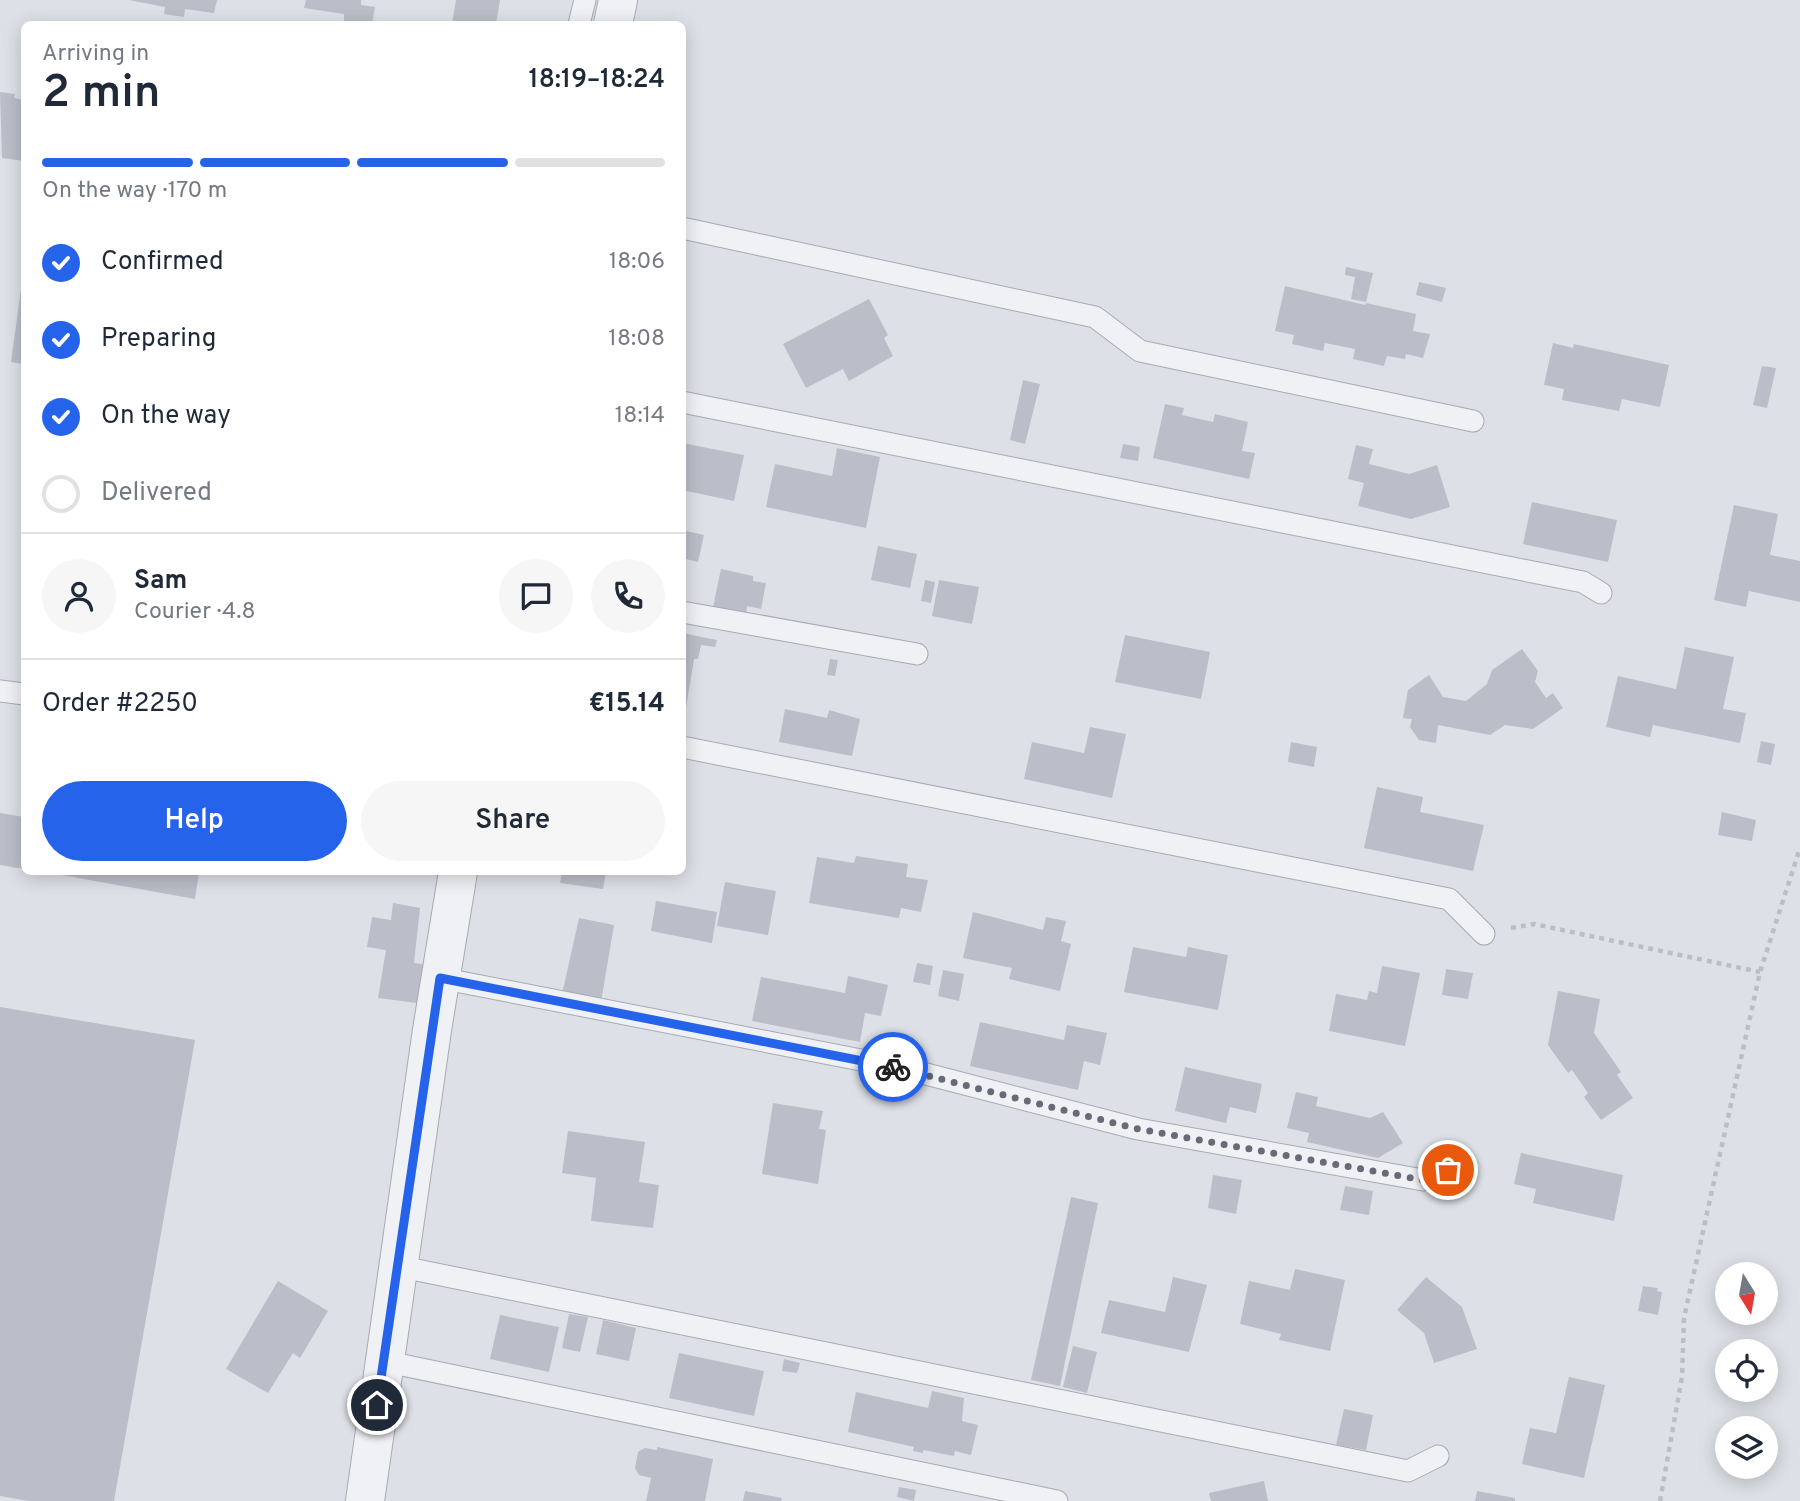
<!DOCTYPE html>
<html lang="en">
<head>
<meta charset="utf-8">
<style>
  :root { --surface:#fff; --page:#f6f6f7; --text:#1f2937; --muted:#747a83; --line:#e0e1e3; --accent:#2563eb }
  body { margin:0; font-family:Overpass,sans-serif; background:var(--page); color:var(--text); height:100vh; display:flex; flex-direction:column; font-size:26px; white-space:nowrap }
  * { box-sizing:border-box; margin:0 }
  p { font-size:23px; color:var(--muted) }
  .icon { flex:none; width:38px; height:38px; fill:none; stroke:currentColor; stroke-width:2; stroke-linecap:round; stroke-linejoin:round }
  .map { position:relative; flex:1; overflow:hidden }
  .side { position:absolute; left:21px; top:21px; width:665px; height:854px; display:flex; flex-direction:column; background:var(--surface); border-radius:10px; box-shadow:0 4px 18px #0003 }
  .side>* { flex:none }
  .needle { width:46px; rotate:169deg }
  .fabs { position:absolute; left:1715px; top:1262px; display:grid; gap:14px }
  .fabs a { display:grid; place-items:center; width:63px; height:63px; border-radius:50%; background:var(--surface); box-shadow:0 4px 18px #0003; font-size:35px }
  .pin { position:absolute; display:grid; place-items:center; width:60px; height:60px; color:#fff; margin:-30px; border:4px solid #fff; border-radius:50%; box-shadow:0 2px 7px #0007 }
  .courier { position:absolute; display:grid; place-items:center; width:70px; height:70px; margin:-35px; border:5px solid #2563eb; border-radius:50%; background:#fff; color:#222; box-shadow:0 2px 9px #0007 }
  .head em { font-style:normal; font-weight:600 }
  .head div { display:flex; flex-direction:column-reverse }
  .head { display:flex; align-items:center; justify-content:space-between; height:119px; padding:0 21px }
  h1 { font-size:46px; font-weight:600; line-height:52px }
  .bar { display:grid; grid-template-columns:repeat(4,1fr); gap:10px 7px; align-content:center; height:84px; padding:0 21px }
  .bar i { height:9px; border-radius:5px; background:var(--line) }
  .bar .selected { background:var(--accent) }
  .bar p { grid-column:span 4 }
  .line { display:flex; align-items:center; gap:18px; padding:0 21px; border-top:2px solid var(--line) }
  .line div { flex:1 }
  .round { display:grid; place-items:center; flex:none; width:74px; height:74px; border-radius:37px; background:var(--page) }
  ol { padding:0 21px; list-style:none }
  li { display:flex; align-items:center; gap:21px; height:77px }
  li p { margin-inline-start:auto }
  li .icon { padding:7px; border-radius:50%; background:var(--accent); color:#fff; stroke-width:4 }
  li:last-child { color:var(--muted) }
  li i { width:38px; height:38px; border:4px solid var(--line); border-radius:50% }
  .button { display:flex; gap:14px; margin-top:auto; padding:14px 21px }
  .button a { flex:1; height:80px; border-radius:42px; background:var(--accent); color:#fff; font-size:28px; font-weight:600; line-height:80px; text-align:center }
  .button a+a { background:var(--page); color:var(--text) }
  .map>svg:first-child { display:block }
</style>
</head>
<body>
<div class="map">
<svg width="1800" height="1501" viewBox="0 0 1800 1501">
  <rect width="100%" height="100%" fill="#dde0e6"/>
  <g fill="#bbbec8">
    <path d="M129,0H217L214,13L185,9L184,17L164,14L165,7Z"/>
    <path d="M306,0H361V5L375,7L372,24L344,21V14L304,8Z"/>
    <path d="M456,0H500L496,24H452Z"/>
    <path d="M0,92L15,94L14,98L24,100V161L2,158Z"/>
    <path d="M1346,267L1373,273L1366,302L1351,299L1355,277L1345,275Z"/>
    <path d="M1419,282L1446,288L1442,302L1416,295Z"/>
    <path d="M1285,286L1365,305L1366,303L1416,314L1413,331L1430,334L1423,358L1406,354L1405,359L1387,356L1384,366L1353,359L1355,349L1325,343L1323,351L1292,344L1294,335L1275,331Z"/>
    <path d="M21,289H24V364L11,362Z"/>
    <path d="M869,299L888,335L884,338L893,356L849,381L843,369L806,388L783,344Z"/>
    <path d="M1553,343L1573,348L1574,344L1669,365L1660,407L1622,399L1619,411L1562,400L1564,389L1544,385Z"/>
    <path d="M1762,366L1776,368L1767,408L1753,405Z"/>
    <path d="M1023,380L1040,384L1025,444L1010,440Z"/>
    <path d="M1165,404L1184,408L1182,415L1213,422L1215,414L1248,422L1242,451L1255,453L1249,479L1153,458Z"/>
    <path d="M682,443L744,455L734,501L682,490Z"/>
    <path d="M1123,444L1140,447L1138,461L1120,458Z"/>
    <path d="M1356,445L1373,449L1369,464L1409,474L1437,465L1450,507L1411,519L1358,506L1364,483L1348,479Z"/>
    <path d="M837,448L880,457L866,528L766,507L775,464L832,476Z"/>
    <path d="M1532,502L1617,520L1608,562L1523,544Z"/>
    <path d="M1734,505L1778,514L1770,555L1800,561V602L1749,591L1746,607L1714,600Z"/>
    <path d="M682,530L704,535L698,562L682,558Z"/>
    <path d="M878,546L917,554L910,588L871,580Z"/>
    <path d="M721,569L753,576V581L766,583L761,609L747,606L746,614L713,607Z"/>
    <path d="M925,580L935,582L931,603L921,601Z"/>
    <path d="M939,580L979,587L972,624L932,616Z"/>
    <path d="M682,633L717,640L715,647L701,645L698,659H694L684,720Z"/>
    <path d="M1125,635L1210,652L1201,699L1115,682Z"/>
    <path d="M1685,647L1734,657L1723,709L1746,713L1740,743L1653,725L1650,737L1606,727L1618,676L1676,689Z"/>
    <path d="M1522,649L1538,671L1535,682L1546,698L1553,693L1563,708L1533,729L1505,725L1490,735L1438,725L1436,743L1419,740L1410,727L1412,719L1403,718L1408,690L1429,675L1443,697L1466,701L1487,684L1492,670Z"/>
    <path d="M830,659L838,660L835,676L827,675Z"/>
    <path d="M785,709L827,718L829,710L860,719L852,756L779,742Z"/>
    <path d="M1090,727L1126,734L1112,798L1024,779L1032,742L1084,753Z"/>
    <path d="M1761,741L1775,744L1771,765L1757,762Z"/>
    <path d="M1291,742L1317,747L1314,767L1288,762Z"/>
    <path d="M1377,787L1423,797L1420,812L1484,825L1473,871L1364,848Z"/>
    <path d="M1722,812L1756,820L1752,841L1718,835Z"/>
    <path d="M0,813L24,817V869L0,865Z"/>
    <path d="M856,856L908,864L906,877L928,880L921,912L901,908L899,918L809,903L817,857L854,863Z"/>
    <path d="M45,872H199L195,899Z"/>
    <path d="M562,872H606L603,889L560,883Z"/>
    <path d="M725,882L776,891L768,935L717,926Z"/>
    <path d="M656,901L717,912L712,943L651,931Z"/>
    <path d="M393,903L420,908L414,963L431,965L425,1004L378,998L386,950L367,947L372,917L391,920Z"/>
    <path d="M973,912L1043,930L1046,917L1066,921L1061,941L1071,944L1060,991L1009,979L1012,968L963,958Z"/>
    <path d="M579,918L614,925L601,1002L562,994Z"/>
    <path d="M1133,947L1186,957L1188,947L1228,955L1218,1010L1124,992Z"/>
    <path d="M917,963L933,966L930,985L913,982Z"/>
    <path d="M1382,966L1420,973L1405,1046L1329,1031L1336,994L1367,1000L1369,991L1377,993Z"/>
    <path d="M1446,969L1473,973L1468,999L1442,995Z"/>
    <path d="M943,970L964,974L959,1001L938,996Z"/>
    <path d="M848,976L888,985L881,1016L865,1013L860,1042L752,1021L761,977L845,993Z"/>
    <path d="M1558,991L1600,999L1594,1033L1621,1072L1617,1075L1633,1098L1601,1120L1584,1097L1588,1093L1572,1070L1568,1073L1548,1045Z"/>
    <path d="M0,1007L195,1040L114,1501H29L0,1496Z"/>
    <path d="M980,1022L1064,1040L1067,1025L1107,1033L1100,1065L1084,1061L1078,1090L970,1066Z"/>
    <path d="M1185,1067L1262,1084L1256,1113L1230,1107L1226,1123L1175,1111Z"/>
    <path d="M1296,1092L1318,1097L1316,1106L1370,1118L1383,1112L1403,1143L1378,1158L1307,1142L1309,1133L1287,1128Z"/>
    <path d="M773,1103L823,1111L819,1129L826,1130L818,1184L762,1174Z"/>
    <path d="M568,1131L645,1142L639,1182L659,1185L653,1228L591,1221L596,1178L562,1173Z"/>
    <path d="M1521,1153L1623,1175L1614,1221L1533,1203L1536,1189L1514,1184Z"/>
    <path d="M1213,1175L1242,1180L1236,1214L1208,1208Z"/>
    <path d="M1345,1186L1373,1191L1369,1215L1340,1210Z"/>
    <path d="M1071,1197L1098,1203L1060,1386L1031,1380Z"/>
    <path d="M1295,1269L1345,1280L1330,1351L1279,1340L1281,1334L1240,1324L1249,1281L1290,1290Z"/>
    <path d="M1173,1277L1207,1285L1189,1352L1101,1333L1109,1300L1165,1312Z"/>
    <path d="M1426,1277L1462,1307L1477,1349L1434,1363L1424,1333L1397,1310Z"/>
    <path d="M278,1281L328,1311L300,1358L293,1353L268,1393L226,1369Z"/>
    <path d="M1643,1286L1658,1288L1657,1291L1662,1292L1658,1315L1638,1311Z"/>
    <path d="M569,1314L588,1317L580,1352L562,1348Z"/>
    <path d="M500,1315L559,1327L549,1372L490,1359Z"/>
    <path d="M603,1320L636,1328L629,1361L596,1354Z"/>
    <path d="M1073,1346L1097,1352L1087,1393L1063,1387Z"/>
    <path d="M679,1353L764,1371L754,1416L669,1398Z"/>
    <path d="M784,1359L800,1363L797,1373L782,1371Z"/>
    <path d="M1569,1377L1605,1385L1584,1478L1522,1464L1530,1428L1556,1433Z"/>
    <path d="M932,1391L964,1398L962,1421L978,1425L971,1455L955,1451L954,1456L923,1450V1453L913,1451L914,1447L848,1432L856,1392L928,1408Z"/>
    <path d="M1344,1409L1373,1415L1366,1450L1336,1445Z"/>
    <path d="M657,1447L713,1459L705,1501H646L651,1478L639,1475L635,1468L638,1452L645,1448L657,1450Z"/>
    <path d="M1264,1481L1268,1501H1211L1209,1493Z"/>
    <path d="M899,1487L916,1490L914,1501L897,1497Z"/>
    <path d="M745,1491L782,1498L781,1501H743Z"/>
    <path d="M1477,1491L1515,1498V1501H1475Z"/>
  </g>
  <g fill="none" stroke-linecap="round" stroke-linejoin="round">
    <defs>
      <g id="service">
        <path d="M579,24L585,0"/>
        <path d="M682,228L1095,317L1140,351L1473,421"/>
        <path d="M682,402L1583,582L1601,593"/>
        <path d="M682,612L917,654"/>
        <path d="M0,691L24,694"/>
        <path d="M682,747L1449,899L1484,934"/>
        <path d="M440,978L907,1069L1138,1129L1423,1180L1448,1170"/>
        <path d="M397,1266L1408,1471L1438,1456"/>
        <path d="M383,1361L1057,1501"/>
      </g>
      <g id="tertiary">
        <path d="M613,24L618,0"/>
        <path d="M365,1501L432,1030L458,872"/>
      </g>
    </defs>
    <use href="#service" stroke="#a7aab3" stroke-width="23"/>
    <use href="#tertiary" stroke="#a7aab3" stroke-width="40"/>
    <g stroke="#bcbec5" stroke-width="4.5" stroke-dasharray="5 5" stroke-linecap="butt">
      <path d="M1511,928L1534,924L1760,972"/>
      <path d="M1660,1501L1682,1377L1684,1318L1760,972L1800,848"/>
    </g>
    <use href="#service" stroke="#f0f1f5" stroke-width="21"/>
    <use href="#tertiary" stroke="#f0f1f5" stroke-width="38"/>
  </g>
  <g fill="none" stroke-linecap="round" stroke-linejoin="round">
    <path stroke="#676b77" stroke-width="7" stroke-dasharray="0 12.6" d="M893,1067L1138,1129L1423,1180L1448,1170"/>
    <path stroke="#2563eb" stroke-width="9" d="M377,1405L440,978L893,1067"/>
  </g>
</svg>
<div class="fabs">
<a><svg class="needle" viewBox="-14 -14 28 28"><path d="M0-13l5 13h-10z" fill="#e53935"/><path d="M0 13l5-13h-10z" fill="#747a83"/></svg></a>
<a><svg class="icon" aria-label="locate" viewBox="0 0 24 24"><circle cx="12" cy="12" r="6"/><path d="M12 2v4M12 18v4M2 12h4M18 12h4"/></svg></a>
<a><svg class="icon" aria-label="layers" viewBox="0 0 24 24"><path d="M12 4l9 5-9 5-9-5zM3 14l9 5 9-5"/></svg></a>
</div>
<div class="pin" style="left:1448px;top:1170px;background:#ea580c"><svg class="icon" aria-label="bag" viewBox="0 0 24 24"><path d="M5 8h14l-1 12H6zM9 8a3 3 0 0 1 6 0"/></svg></div>
<div class="pin" style="left:377px;top:1405px;background:#1f2937"><svg class="icon" aria-label="home" viewBox="0 0 24 24"><path d="M3 11l9-7 9 7M6 9v11h12V9"/></svg></div>
<div class="courier" style="left:893px;top:1067px"><svg class="icon" aria-label="bike" viewBox="0 0 24 24"><circle cx="6" cy="16" r="4"/><circle cx="18" cy="16" r="4"/><path d="M6 16l4-8h5l3 8M10 8l3 8H6M13 5h3"/></svg></div>
<section class="side">
<div class="head"><div><h1>2 min</h1><p>Arriving in</p></div><em>18:19–18:24</em></div>
<div class="bar"><i class="selected"></i><i class="selected"></i><i class="selected"></i><i></i><p>On the way · 170 m</p></div>
<ol>
<li><svg class="icon" aria-label="check" viewBox="0 0 24 24"><path d="M5 12l5 5 9-10"/></svg>Confirmed<p>18:06</p></li>
<li><svg class="icon" aria-label="check" viewBox="0 0 24 24"><path d="M5 12l5 5 9-10"/></svg>Preparing<p>18:08</p></li>
<li><svg class="icon" aria-label="check" viewBox="0 0 24 24"><path d="M5 12l5 5 9-10"/></svg>On the way<p>18:14</p></li>
<li><i></i>Delivered</li>
</ol>
<div class="line" style="height:126px"><a class="round"><svg class="icon" aria-label="person" viewBox="0 0 24 24"><circle cx="12" cy="8" r="4"/><path d="M4 21q1-7 8-7t8 7"/></svg></a><div><b>Sam</b><p>Courier · 4.8</p></div><a class="round"><svg class="icon" aria-label="chat" viewBox="0 0 24 24"><path d="M4 5h16v11H9l-5 4z"/></svg></a><a class="round"><svg class="icon" aria-label="phone" viewBox="0 0 24 24"><path d="M5 4h4l2 5-3 2q2 4 5 5l2-3 5 2v4C11 20 4 13 5 4z"/></svg></a></div>
<div class="line" style="height:91px"><div>Order #2250</div><b>€15.14</b></div>
<div class="button"><a>Help</a><a>Share</a></div>
</section>
</div>
</body>
</html>
